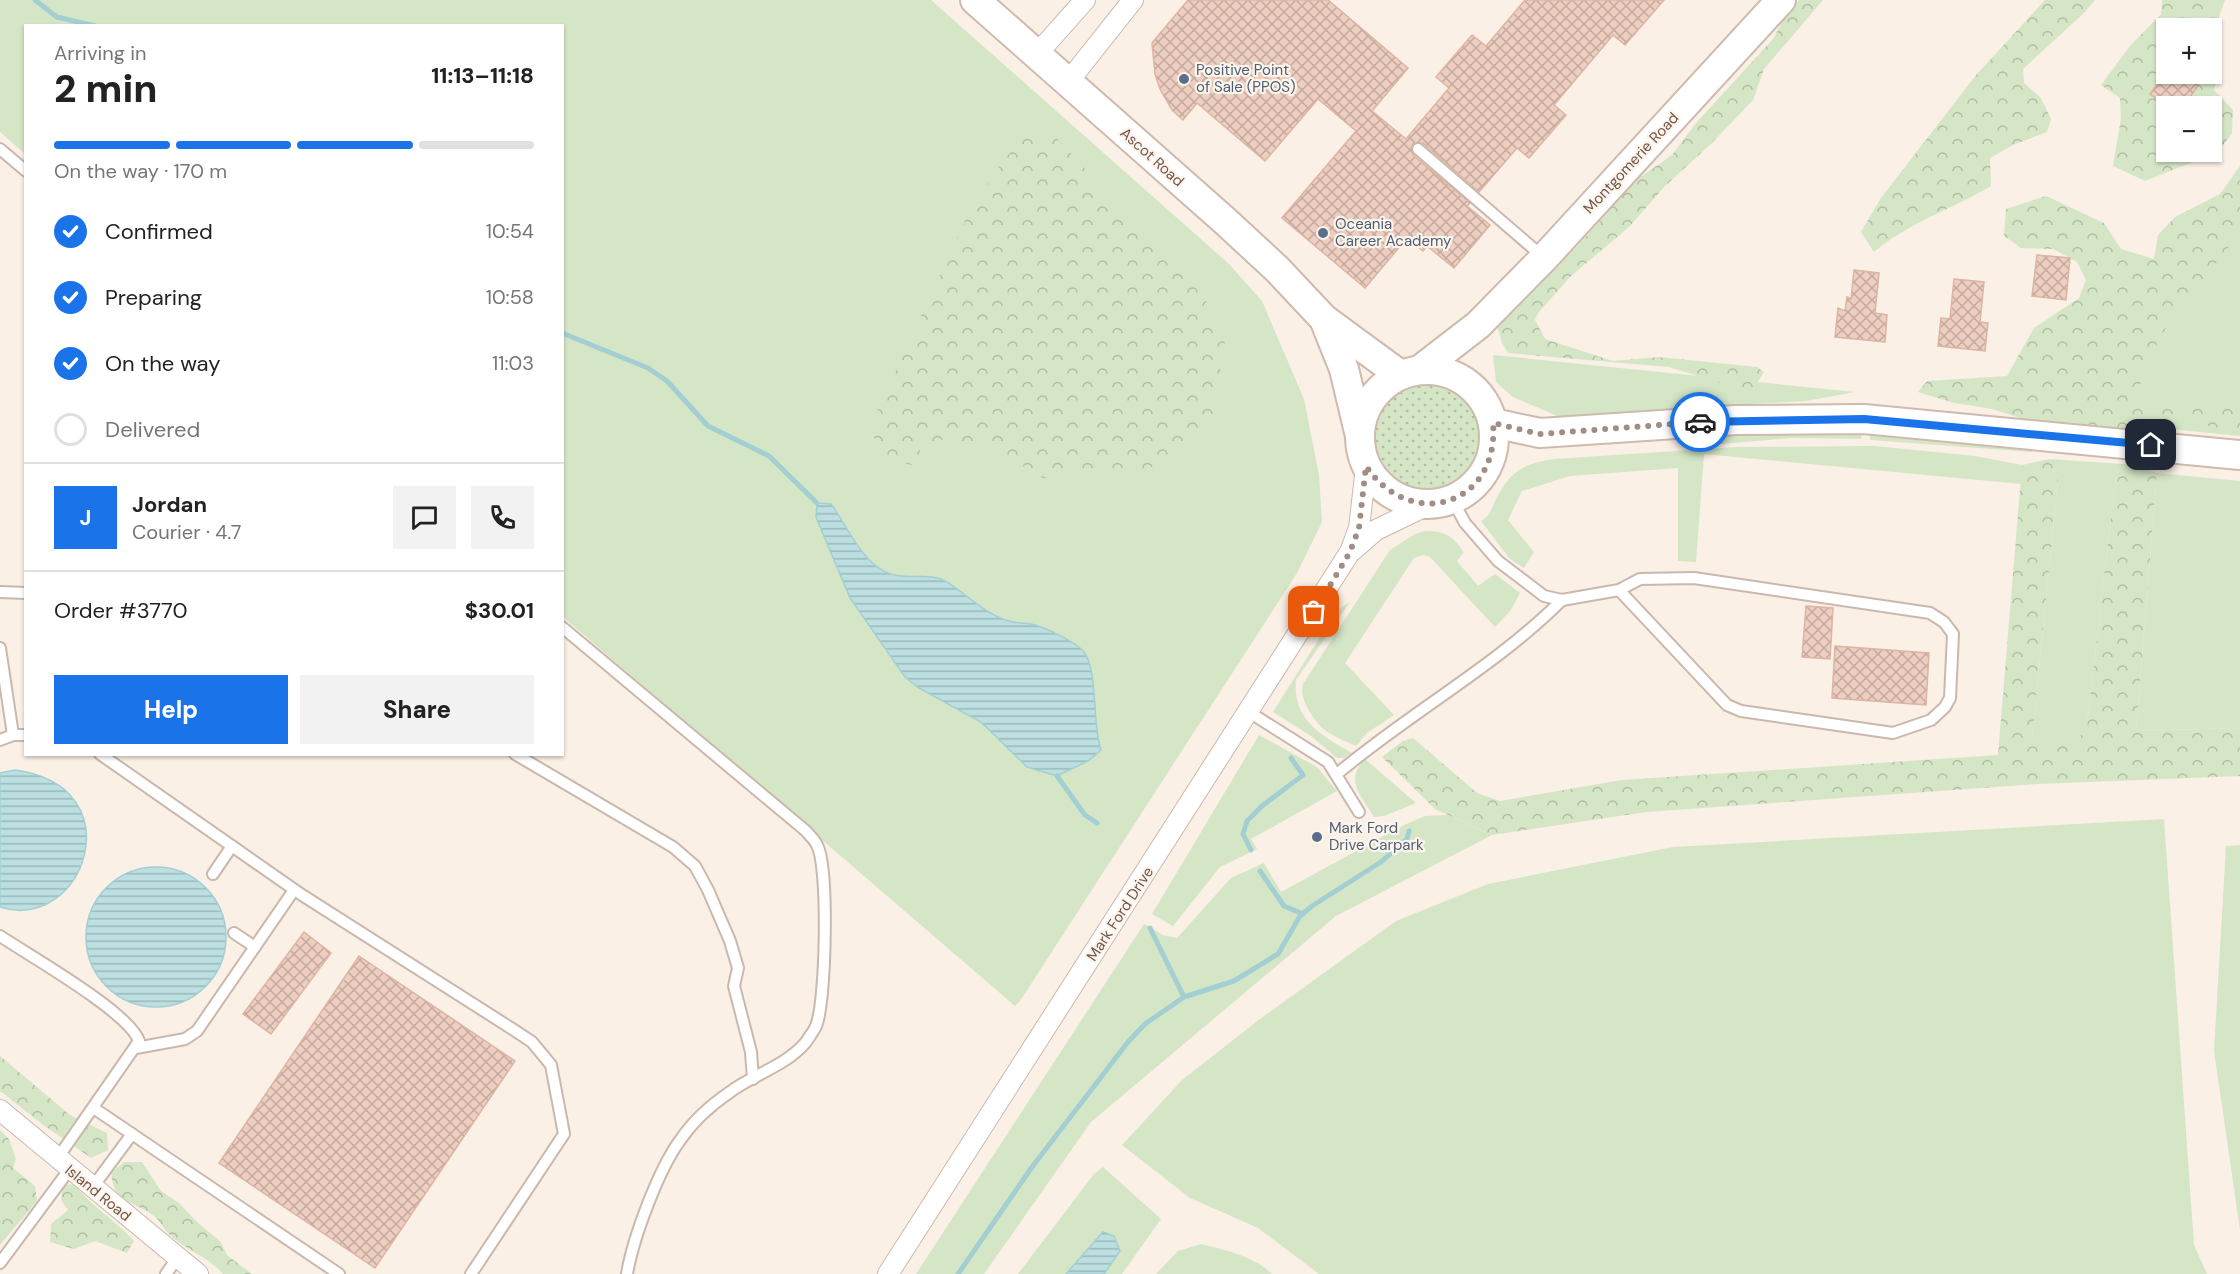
<!DOCTYPE html>
<html lang="en">
<head>
<meta charset="utf-8">
<style>
  :root { --surface:#fff; --page:#f2f2f2; --text:#222; --muted:#767676; --line:#e0e0e0; --accent:#1a73e8 }
  body { margin:0; font-family:"DM Sans",sans-serif; background:var(--page); color:var(--text); height:100vh; display:flex; flex-direction:column; font-size:22px; white-space:nowrap }
  * { box-sizing:border-box; margin:0 }
  p { font-size:20px; color:var(--muted) }
  .icon { flex:none; width:33px; height:33px; fill:none; stroke:currentColor; stroke-width:2; stroke-linecap:round; stroke-linejoin:round }
  .map { position:relative; flex:1; overflow:hidden }
  .panel { position:absolute; left:24px; top:24px; width:540px; height:732px; display:flex; flex-direction:column; background:var(--surface); border-radius:0px; box-shadow:0 2px 4px #0004 }
  .panel>* { flex:none }
  .buttons { position:absolute; left:2156px; top:18px; display:grid; gap:12px }
  .buttons a { display:grid; place-items:center; width:66px; height:66px; border-radius:0px; background:var(--surface); box-shadow:0 2px 4px #0004; font-size:30px }
  .pin { position:absolute; display:grid; place-items:center; width:51px; height:51px; color:#fff; margin:-26px; border-radius:12px; box-shadow:0 3px 9px #0006 }
  .courier { position:absolute; display:grid; place-items:center; width:60px; height:60px; margin:-30px; border:4px solid #1a73e8; border-radius:50%; background:#fff; color:#222; box-shadow:0 2px 8px #0007 }
  .summary em { font-style:normal; font-weight:800 }
  .summary div { display:flex; flex-direction:column-reverse }
  .summary { display:flex; align-items:center; justify-content:space-between; height:102px; padding:0 30px }
  h1 { font-size:39px; font-weight:800; line-height:45px }
  .bar { display:grid; grid-template-columns:repeat(4,1fr); gap:9px 6px; align-content:center; height:72px; padding:0 30px }
  .bar i { height:8px; border-radius:4px; background:var(--line) }
  .bar .on { background:var(--accent) }
  .bar p { grid-column:span 4 }
  .line { display:flex; align-items:center; gap:15px; padding:0 30px; border-top:2px solid var(--line) }
  .line div { flex:1 }
  .round { display:grid; place-items:center; flex:none; width:63px; height:63px; border-radius:0px; background:var(--page) }
  ol { padding:0 30px; list-style:none }
  li { display:flex; align-items:center; gap:18px; height:66px }
  li p { margin-inline-start:auto }
  li .icon { padding:6px; border-radius:50%; background:var(--accent); color:#fff; stroke-width:4 }
  li:last-child { color:var(--muted) }
  li i { width:33px; height:33px; border:3px solid var(--line); border-radius:50% }
  .primary-button { display:flex; gap:12px; margin-top:auto; padding:12px 30px }
  .primary-button a { flex:1; height:69px; border-radius:0px; background:var(--accent); color:#fff; font-size:24px; font-weight:800; line-height:69px; text-align:center }
  .primary-button a+a { background:var(--page); color:var(--text) }
  .map>svg:first-child { display:block }
</style>
</head>
<body>
<div class="map">
<svg width="2240" height="1274" viewBox="0 0 2240 1274">
  <defs>
    <pattern id="forest-crowns" width="20" height="18" patternUnits="userSpaceOnUse" patternTransform="scale(1.5)"><rect width="20" height="18" fill="#d5e6c6"/><path d="M2 6a3 3 0 1 1 6 0M12 15a3 3 0 1 1 6 0" fill="none" stroke="#b1bda3"/></pattern>
    <pattern id="garden-dots" width="8" height="8" patternUnits="userSpaceOnUse" patternTransform="scale(1.5)"><rect width="8" height="8" fill="#d5e6c6"/><path d="M2 2h.1M6 6h.1" fill="none" stroke="#b1bda3" stroke-width="1.8" stroke-linecap="round"/></pattern>
    <pattern id="water-rules" width="6" height="5" patternUnits="userSpaceOnUse" patternTransform="scale(1.5)"><rect width="6" height="5" fill="#bcdfe1"/><path d="M0 2.5h6" fill="none" stroke="#9db8b9"/></pattern>
    <pattern id="building-cross-hatch" width="8" height="8" patternUnits="userSpaceOnUse" patternTransform="scale(1.5)"><rect width="8" height="8" fill="#edcec0"/><path d="M0 0l8 8M0 8l8-8" fill="none" stroke="#c4aa9e"/></pattern>
  </defs>
  <rect width="100%" height="100%" fill="#faf0e6"/>
  <g fill="#d5e6c6">
    <path d="M0,0H931L1229,264L1262,301L1304,399L1319,475L1322,522L1297,573L1020,1001L1015,1006L563,617L562,26H26L25,154L0,132Z"/>
    <path d="M2240,174V436L2068,419Z"/>
    <path d="M1493,355L1855,392L1806,401L1694,407L1567,420L1513,397L1496,382Z"/>
    <path d="M1818,431L1862,432L1861,439L1792,438L1686,447V438Z"/>
    <path d="M1870,433L2036,446L2032,452L1870,440Z"/>
    <path d="M1874,446L1975,456L2022,465L2021,484L1704,454L1696,562L1678,561V468L1570,476L1522,491L1508,520L1534,552L1524,568L1510,559L1481,521C1491,515 1491,509 1496,499C1511,470 1523,464 1554,459L1737,447Z"/>
    <path d="M2050,459L2136,465L2116,475L2086,733L2057,747L2032,739L2058,480Z"/>
    <path d="M2157,473L2240,481V728L2136,731Z"/>
    <path d="M1425,531C1446,531 1452,536 1464,552L1457,561L1478,586L1495,574L1520,593L1511,610L1495,627L1430,557L1423,555L1414,558L1345,663L1394,715L1367,733L1356,746C1347,742 1337,738 1329,733C1316,725 1298,699 1303,684L1390,550L1415,534Z"/>
    <path d="M1350,602L1296,680C1292,720 1322,736 1352,753L1344,758H1337L1311,736L1273,712L1337,610Z"/>
    <path d="M1259,735L1317,767L1337,791L1251,839L1257,849L1220,867L1173,926L1152,914Z"/>
    <path d="M1365,759L1416,803L1384,816L1374,817C1361,795 1344,781 1365,759Z"/>
    <path d="M1448,815L1492,835L1336,916L1091,1122L984,1274H916L1144,924L1163,935L1177,938L1231,878L1264,863L1281,892L1404,825L1425,816Z"/>
    <path d="M2164,819L2194,1245L2207,1274H1319L1258,1228L1190,1198L1122,1145L1182,1080L1260,1019L1396,921L1488,884L1673,847Z"/>
    <path d="M2240,845V1230L2214,1051L2226,846Z"/>
    <path d="M1103,1167L1161,1219L1122,1274H1104L1120,1251L1103,1232L1066,1274H1018L1094,1174Z"/>
    <path d="M1201,1244C1225,1250 1254,1256 1272,1274H1156L1178,1251Z"/>
  </g>
  <g fill="url(#forest-crowns)" fill-rule="evenodd">
    <path d="M1799,0H1823L1764,69L1753,100L1711,144L1665,186L1629,227L1571,276L1538,313L1535,320L1545,339L1613,361L1659,357L1757,367L1764,372L1753,389L1737,388L1669,367L1508,353L1502,343L1496,322L1529,285L1571,253L1606,214L1615,197L1637,173L1642,176L1672,155L1696,123L1773,39L1786,15Z"/>
    <path d="M2045,0H2095L2085,12L2023,69L2024,83L2041,98L2051,119L2047,132L2013,145L1990,158L1991,186C1952,209 1908,223 1874,252L1861,232L1881,198L1976,75Z"/>
    <path d="M2162,0H2225L2211,39V28H2166V74H2211V60L2218,76L2214,90L2233,110L2232,133L2218,152L2145,181L2113,166L2121,119L2120,98L2101,85L2130,46L2161,14ZM2166,106H2211V152H2166Z"/>
    <path d="M1030,131H1050L1089,173L1122,216L1199,286L1225,343L1210,428L1173,462L1134,471L1043,478L1005,456L950,437L920,449L921,462L911,465L884,456L869,428L971,208L1000,164Z"/>
    <path d="M2240,166V232L2161,335L2140,385L2138,402L2240,408V433L2188,421L2116,433L2046,426L1992,409L1954,403L1918,392L1927,381L2007,376L2034,328L2079,298L2086,280L2077,262L2053,249L2021,248L2004,236L2006,209L2046,196L2104,223L2121,249L2154,259L2158,235L2175,217L2220,194Z"/>
    <path d="M2050,459L2058,480L2032,739L2057,746L2086,733L2116,474L2136,465L2157,473L2136,731L2240,728V776L2038,784L1646,812L1492,835L1435,809L1382,757L1403,741L1413,738L1477,793L1500,801L1622,780L1998,755L2022,465Z"/>
    <path d="M0,1056L70,1115L107,1133L108,1150L91,1158L42,1124L0,1091Z"/>
    <path d="M0,1130L9,1139L16,1159L13,1168L35,1186L37,1201L0,1245Z"/>
    <path d="M124,1162H142L161,1191L179,1203L198,1223L220,1241L227,1255L252,1274H223C209,1257 186,1250 170,1235C164,1230 161,1222 155,1217C134,1200 114,1205 111,1173Z"/>
    <path d="M74,1184C91,1206 114,1219 134,1241L127,1253L95,1241L74,1249L50,1242L51,1224L68,1210L61,1200L63,1185Z"/>
  </g>
  <circle fill="url(#garden-dots)" cx="1423" cy="436" r="56"/>
  <g fill="url(#water-rules)" stroke="#a3cfd2" stroke-width="1.5">
    <path d="M817,503L831,504C850,529 865,574 902,576C918,578 932,573 947,582C966,594 986,615 1009,621C1016,624 1024,622 1031,624C1043,626 1077,643 1084,652C1098,671 1092,723 1101,750L1088,761L1057,776L1027,767L981,722L919,688L905,677L850,598L816,517Z"/>
    <path d="M15,770C136,786 84,934 0,907V773Z"/>
    <circle cx="156" cy="937" r="70"/>
    <path d="M1103,1232L1114,1236L1120,1251L1104,1274H1066Z"/>
  </g>
  <g fill="none" stroke-linecap="round" stroke-linejoin="round">
    <g stroke="#a3cfd2" stroke-width="5">
      <path d="M35,0L57,17L95,26"/>
      <path d="M562,333L648,368L667,381L708,426L769,456L817,503"/>
      <path d="M1057,776L1085,815L1097,823"/>
      <path d="M1251,850L1243,834L1247,821L1262,806L1303,775L1291,758"/>
      <path d="M1260,871L1284,906L1303,914"/>
      <path d="M1150,928L1184,997"/>
      <path d="M958,1274L1032,1167L1128,1042L1145,1024L1184,997L1234,981L1278,954L1300,916L1312,906L1381,862L1407,839L1409,831"/>
    </g>
  </g>
  <g fill="url(#building-cross-hatch)" stroke="#deb4a2" stroke-width="1.5">
    <path d="M1188,0H1328L1408,68L1372,111L1406,139L1449,88L1436,77L1472,35L1486,46L1525,0H1664L1625,45L1613,35L1554,105L1566,115L1529,158L1517,148L1479,192L1423,143L1413,144L1411,148L1413,155L1470,203L1467,206L1490,225L1454,268L1427,246L1423,251L1407,238L1365,288L1282,218L1356,131L1318,99L1265,161L1197,103L1183,120L1172,110L1160,89L1155,74L1152,43Z"/>
    <path d="M2166,71L2178,79L2182,74H2206L2190,97L2203,106H2168L2150,94Z"/>
    <path d="M2037,255L2070,258L2066,300L2032,296Z"/>
    <path d="M1854,270L1879,273L1875,313L1887,315L1885,342L1835,337L1838,308L1845,311L1847,297L1851,299Z"/>
    <path d="M1954,279L1984,282L1980,322L1988,323L1985,351L1938,346L1941,318L1950,319Z"/>
    <path d="M1806,606L1833,608L1830,659L1802,657Z"/>
    <path d="M1835,646L1929,653L1926,705L1832,698Z"/>
    <path d="M304,932L331,953L271,1034L243,1014Z"/>
    <path d="M359,956L515,1061L375,1268L219,1163Z"/>
  </g>
  <g fill="none" stroke-linecap="round" stroke-linejoin="round">
    <defs>
      <g id="lane">
        <path d="M0,149L26,171"/>
        <path d="M1418,149L1542,256"/>
        <path d="M1452,499L1465,523L1498,561L1544,596L1562,600L1619,590L1640,579L1694,578L1930,613L1944,622L1953,634L1950,698L1945,707L1931,720L1893,733L1741,711L1727,705L1619,590"/>
        <path d="M0,592L26,593"/>
        <path d="M562,627L806,831C809,835 815,840 817,845C829,867 826,1003 816,1026C814,1031 809,1037 806,1042C786,1066 754,1074 730,1092C711,1105 694,1120 681,1139C659,1168 633,1238 627,1274"/>
        <path d="M0,648L13,735"/>
        <path d="M1249,712L1328,762L1359,812"/>
        <path d="M0,740L13,735H26"/>
        <path d="M100,754L302,895L514,1030L532,1042L551,1065L564,1134L471,1274"/>
        <path d="M515,754L673,847L695,866L708,890L730,941L738,968L734,986L751,1052L753,1079"/>
        <path d="M1337,774C1409,713 1495,667 1562,600"/>
        <path d="M213,874L232,846"/>
        <path d="M234,933L255,947"/>
        <path d="M0,936C30,956 129,1012 139,1041L57,1159"/>
        <path d="M136,1048L185,1039L197,1031L294,890"/>
        <path d="M95,1109L339,1274"/>
        <path d="M92,1188L132,1134"/>
        <path d="M0,1263L69,1170"/>
        <path d="M166,1274L178,1257"/>
      </g>
      <g id="street">
        <path d="M1037,54L1085,0"/>
        <path d="M1068,82L1133,0"/>
        <path d="M1352,551L1376,530L1430,504"/>
        <path d="M0,1110L198,1274"/>
        <path d="M888,1274L1350,552L1359,528L1366,467"/>
      </g>
      <g id="secondary">
        <path d="M975,0L1224,220L1277,269L1324,319L1399,374"/>
        <path d="M1324,319L1344,369L1359,432"/>
        <path d="M1421,369L1478,325L1544,258L1781,0"/>
        <circle cx="1427" cy="437" r="67"/>
        <path d="M1493,423L1540,433L1736,420L1864,419L2240,455"/>
      </g>
    </defs>
    <use href="#lane" stroke="#cab8ad" stroke-width="14"/>
    <use href="#street" stroke="#cab8ad" stroke-width="22"/>
    <use href="#secondary" stroke="#cfbaae" stroke-width="32"/>
    <use href="#lane" stroke="#fff" stroke-width="10"/>
    <use href="#street" stroke="#fff" stroke-width="20"/>
    <use href="#secondary" stroke="#fff" stroke-width="28"/>
  </g>
  <g fill="none" stroke-linecap="round" stroke-linejoin="round">
    <path stroke="#a08d83" stroke-width="6" stroke-dasharray="0 10.8" d="M1314,612L1350,552L1359,528L1366,466C1411,533 1500,505 1493,423L1540,434L1700,422"/>
    <path stroke="#1a73e8" stroke-width="8" d="M1700,422L1864,419L2151,445"/>
  </g>
  <g fill="#5c6f8a" stroke="#fdf5eb" stroke-width="2">
    <circle cx="1184" cy="79" r="6"/>
    <circle cx="1323" cy="233" r="6"/>
    <circle cx="1317" cy="837" r="6"/>
  </g>
  <g text-anchor="middle" stroke-width="4.5" stroke-linejoin="round" paint-order="stroke">
    <g font-size="15" fill="#4e5e75" stroke="#fdf5eb" text-anchor="start">
      <text x="1196" y="75">Positive Point<tspan x="1196" dy="17">of Sale (PPOS)</tspan></text>
      <text x="1335" y="229">Oceania<tspan x="1335" dy="17">Career Academy</tspan></text>
      <text x="1329" y="833">Mark Ford<tspan x="1329" dy="17">Drive Carpark</tspan></text>
    </g>
    <g font-size="15" fill="#70574d" stroke="#fdf5eb">
      <text transform="translate(1152 157) rotate(42)" y="5">Ascot Road</text>
      <text transform="translate(1631 163) rotate(-47)" y="5">Montgomerie Road</text>
      <text transform="translate(1120 914) rotate(-57)" y="5">Mark Ford Drive</text>
      <text transform="translate(98 1193) rotate(39)" y="5">Island Road</text>
    </g>
  </g>
</svg>
<div class="buttons">
<a>+</a>
<a>−</a>
</div>
<div class="pin" style="left:1314px;top:612px;background:#ea580c"><svg class="icon" aria-label="bag" viewBox="0 0 24 24"><path d="M5 8h14l-1 12H6zM9 8a3 3 0 0 1 6 0"/></svg></div>
<div class="pin" style="left:2151px;top:445px;background:#1f2937"><svg class="icon" aria-label="home" viewBox="0 0 24 24"><path d="M3 11l9-7 9 7M6 9v11h12V9"/></svg></div>
<div class="courier" style="left:1700px;top:422px"><svg class="icon" aria-label="car" viewBox="0 0 24 24"><path d="M5 17H2v-5l4-1 3-4h7l3 4 3 1v5h-3M9 17h6M6 11h13"/><circle cx="7" cy="17" r="2"/><circle cx="17" cy="17" r="2"/></svg></div>
<section class="panel">
<div class="summary"><div><h1>2 min</h1><p>Arriving in</p></div><em>11:13–11:18</em></div>
<div class="bar"><i class="on"></i><i class="on"></i><i class="on"></i><i></i><p>On the way · 170 m</p></div>
<ol>
<li><svg class="icon" aria-label="check" viewBox="0 0 24 24"><path d="M5 12l5 5 9-10"/></svg>Confirmed<p>10:54</p></li>
<li><svg class="icon" aria-label="check" viewBox="0 0 24 24"><path d="M5 12l5 5 9-10"/></svg>Preparing<p>10:58</p></li>
<li><svg class="icon" aria-label="check" viewBox="0 0 24 24"><path d="M5 12l5 5 9-10"/></svg>On the way<p>11:03</p></li>
<li><i></i>Delivered</li>
</ol>
<div class="line" style="height:108px"><b class="round" style="background:var(--accent);color:#fff">J</b><div><b>Jordan</b><p>Courier · 4.7</p></div><a class="round"><svg class="icon" aria-label="chat" viewBox="0 0 24 24"><path d="M4 5h16v11H9l-5 4z"/></svg></a><a class="round"><svg class="icon" aria-label="phone" viewBox="0 0 24 24"><path d="M5 4h4l2 5-3 2q2 4 5 5l2-3 5 2v4C11 20 4 13 5 4z"/></svg></a></div>
<div class="line" style="height:78px"><div>Order #3770</div><b>$30.01</b></div>
<div class="primary-button"><a>Help</a><a>Share</a></div>
</section>
</div>
</body>
</html>
